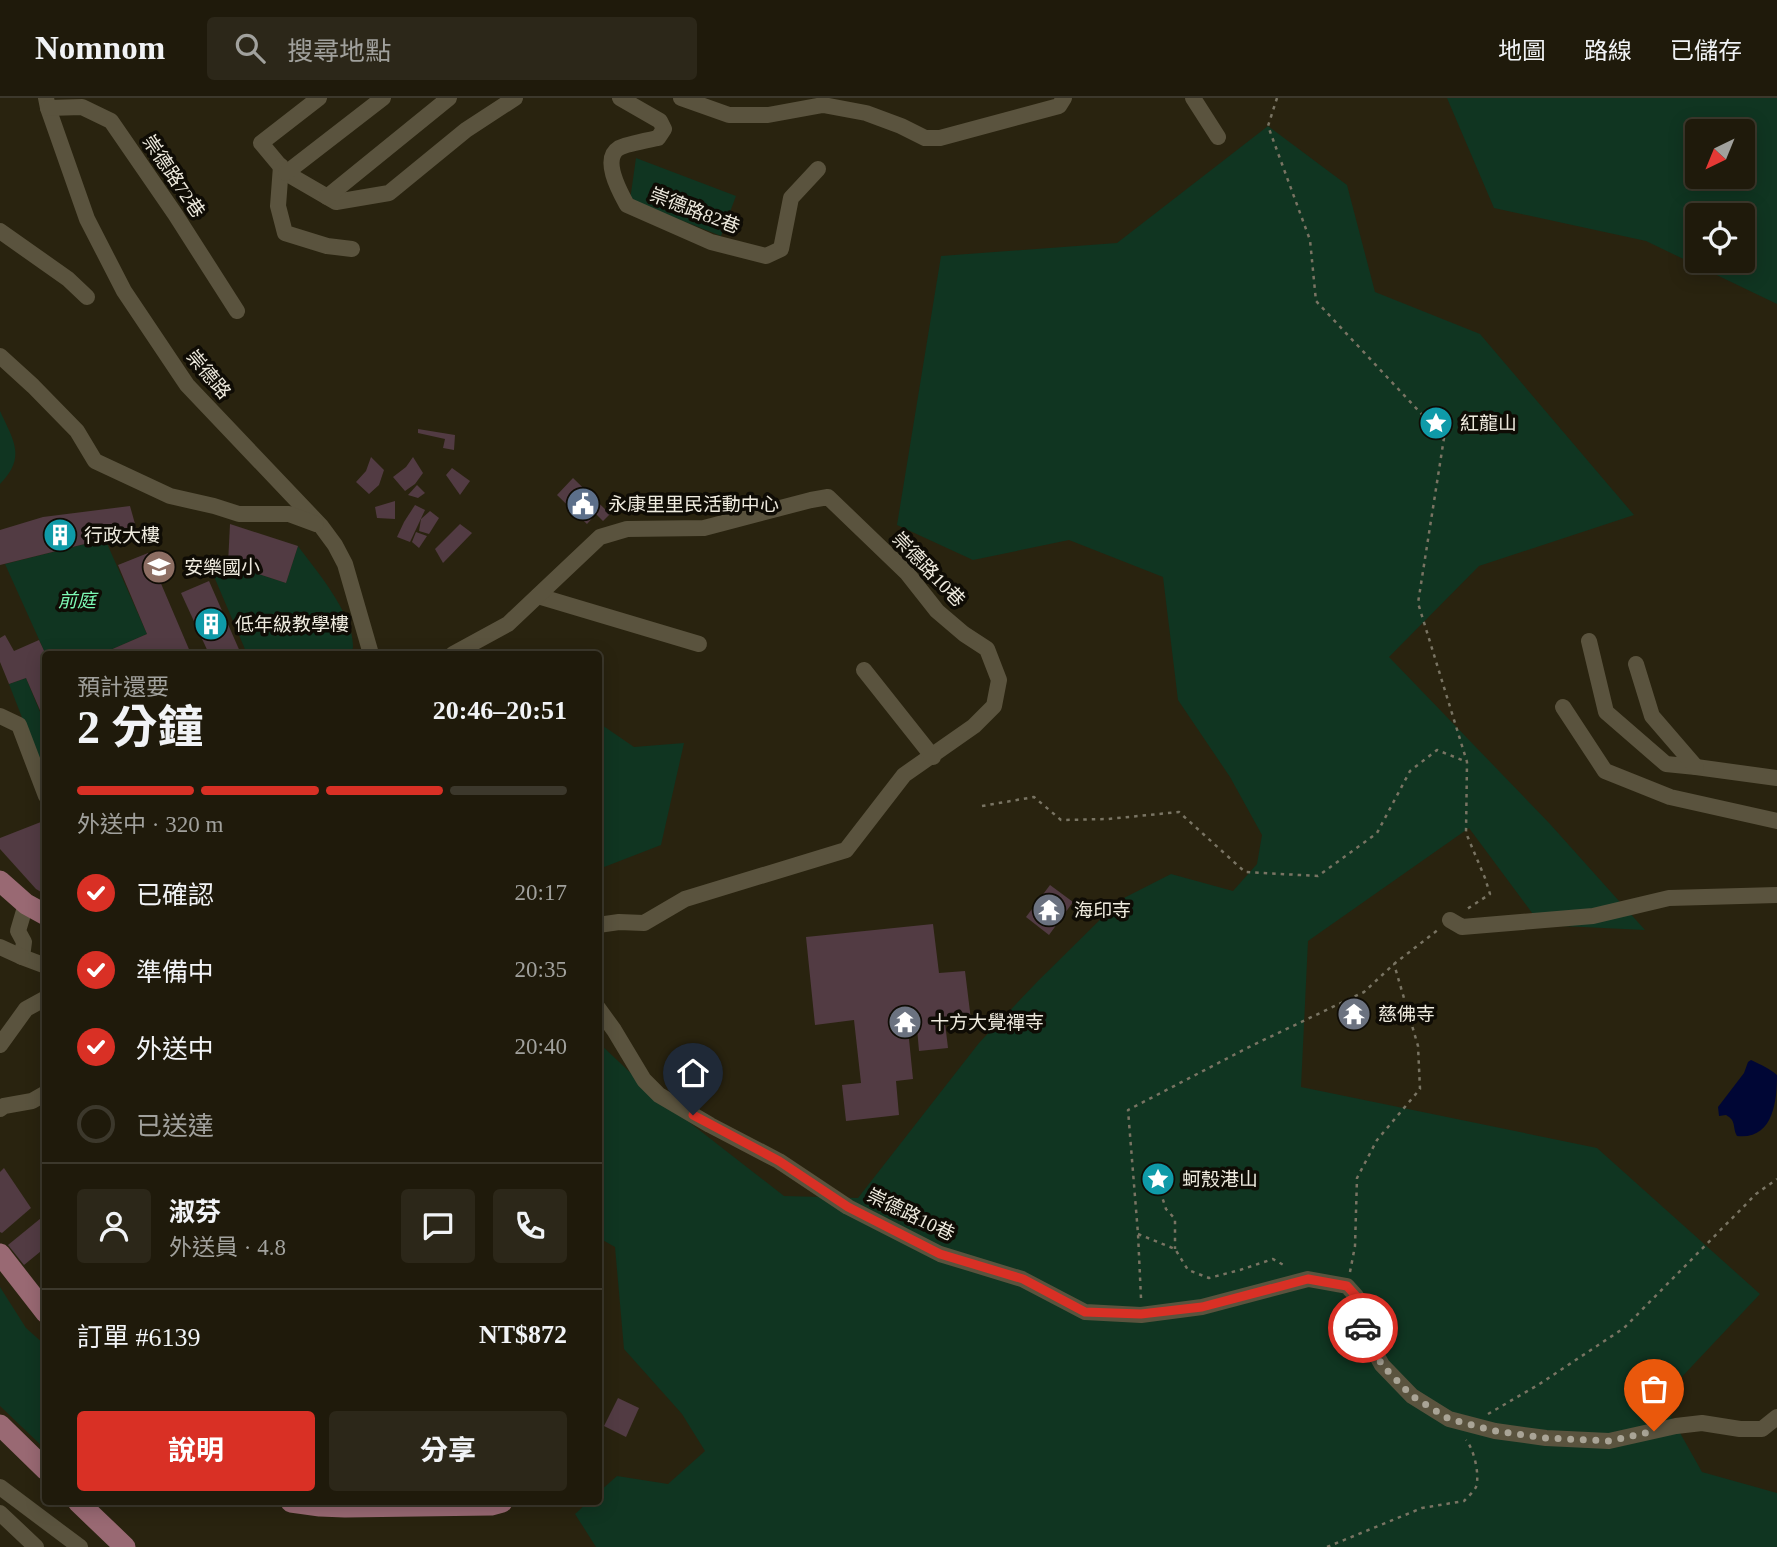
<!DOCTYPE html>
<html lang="zh-TW">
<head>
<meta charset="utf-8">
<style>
  :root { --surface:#1f1a0b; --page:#2c2719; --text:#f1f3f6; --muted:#a1a19d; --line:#3c382c; --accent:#d93025 }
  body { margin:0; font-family:"Times New Roman","Noto Sans TC",serif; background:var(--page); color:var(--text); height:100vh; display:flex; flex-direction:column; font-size:26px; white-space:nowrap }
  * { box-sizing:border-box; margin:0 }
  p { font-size:23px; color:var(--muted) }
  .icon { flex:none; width:38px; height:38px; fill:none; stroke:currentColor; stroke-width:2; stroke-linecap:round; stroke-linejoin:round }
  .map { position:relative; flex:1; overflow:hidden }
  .panel { position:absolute; left:42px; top:553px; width:560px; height:854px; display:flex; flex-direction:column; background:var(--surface); border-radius:7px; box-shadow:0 4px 18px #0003,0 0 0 2px var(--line) }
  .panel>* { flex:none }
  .needle { width:46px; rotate:223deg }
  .fabs { position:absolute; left:1685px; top:21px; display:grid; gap:14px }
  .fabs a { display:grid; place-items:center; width:70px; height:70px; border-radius:7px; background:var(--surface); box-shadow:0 4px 18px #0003,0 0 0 2px var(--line); font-size:35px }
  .pin { position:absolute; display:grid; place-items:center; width:60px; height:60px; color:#fff; margin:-72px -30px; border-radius:50% 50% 50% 0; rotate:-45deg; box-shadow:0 0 7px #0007 }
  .pin .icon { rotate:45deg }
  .courier { position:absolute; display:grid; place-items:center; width:70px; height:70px; margin:-35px; border:5px solid #d93025; border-radius:50%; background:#fff; color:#222; box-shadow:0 2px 9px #0007 }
  .overview em { font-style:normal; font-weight:700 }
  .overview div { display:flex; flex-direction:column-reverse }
  .overview { display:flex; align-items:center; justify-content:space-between; height:119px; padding:0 35px }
  h1 { font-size:46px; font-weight:700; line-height:52px }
  .bar { display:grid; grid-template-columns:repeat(4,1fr); gap:10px 7px; align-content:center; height:84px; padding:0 35px }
  .bar i { height:9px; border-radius:5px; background:var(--line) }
  .bar .selected { background:var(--accent) }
  .bar p { grid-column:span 4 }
  .line { display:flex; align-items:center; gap:18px; padding:0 35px; border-top:2px solid var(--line) }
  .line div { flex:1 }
  .round { display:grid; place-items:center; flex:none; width:74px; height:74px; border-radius:7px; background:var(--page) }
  ol { padding:0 35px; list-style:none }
  li { display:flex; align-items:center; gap:21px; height:77px }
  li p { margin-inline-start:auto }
  li .icon { padding:7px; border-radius:50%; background:var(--accent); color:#fff; stroke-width:4 }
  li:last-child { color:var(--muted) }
  li i { width:38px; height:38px; border:4px solid var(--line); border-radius:50% }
  .cta { display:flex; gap:14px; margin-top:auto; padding:14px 35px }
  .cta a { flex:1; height:80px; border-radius:7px; background:var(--accent); color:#fff; font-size:28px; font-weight:700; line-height:80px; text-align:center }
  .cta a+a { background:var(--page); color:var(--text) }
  header { display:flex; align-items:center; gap:42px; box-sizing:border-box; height:98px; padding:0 35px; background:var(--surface); border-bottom:2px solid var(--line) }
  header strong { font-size:33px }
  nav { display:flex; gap:38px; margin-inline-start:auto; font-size:24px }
  .search { width:490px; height:63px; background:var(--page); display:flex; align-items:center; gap:18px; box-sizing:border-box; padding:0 24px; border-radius:7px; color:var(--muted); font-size:26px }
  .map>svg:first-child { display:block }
</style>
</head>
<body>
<header>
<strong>Nomnom</strong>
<div class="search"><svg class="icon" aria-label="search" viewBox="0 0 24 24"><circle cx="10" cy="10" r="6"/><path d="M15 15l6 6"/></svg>搜尋地點</div>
<nav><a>地圖</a><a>路線</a><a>已儲存</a></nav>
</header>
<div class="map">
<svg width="1777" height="1449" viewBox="0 0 1777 1449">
  <rect width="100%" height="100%" fill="#29230f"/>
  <g fill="#103521" fill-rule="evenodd">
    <path d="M1447,0H1777V206L1646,143L1494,110ZM1698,33H1743V79H1698ZM1698,117H1743V163H1698Z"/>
    <path d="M1268,28L1347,87L1375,194L1480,236L1634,417L1479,468L1389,559L1550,726L1645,832L1541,827L1469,730L1308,843L1301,989L1597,1050L1760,1196L1661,1301L1702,1374L1777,1395V1449H596L575,1416L588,1404H598L599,1394L617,1378L668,1386L705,1353L682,1316L624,1251L615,1149L599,1140V945L653,996L784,1098L858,1100L979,945L1038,883L1120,802L1171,776L1233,793L1257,766L1262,737L1230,679L1178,602L1163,479L1069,442L973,462L897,427L941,158L1117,145Z"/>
    <path d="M636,60L736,98L721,138L630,102Z"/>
    <path d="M0,313C13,342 27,359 0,386Z"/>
    <path d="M105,441L147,536L101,556L46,557L5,466Z"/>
    <path d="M298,448C317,474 360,523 352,556H247L210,469L228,466L286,485Z"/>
    <path d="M26,580L45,626V679L9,586Z"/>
    <path d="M599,625L634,649L684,645L661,747L599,771Z"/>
    <path d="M0,1189L26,1230L45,1247V1351L0,1308Z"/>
  </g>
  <path fill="#000635" d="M1751,962C1761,967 1769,970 1777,977C1777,1004 1773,1042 1737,1038C1732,1029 1737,1023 1726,1017L1719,1018L1718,1009L1744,975L1748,964Z"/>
  <g fill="#523b43">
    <path d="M418,331L455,337L454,352L443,350L445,341L418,335Z"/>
    <path d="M371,359L384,372L379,387L369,396L356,384L366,373Z"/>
    <path d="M413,359L423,375L415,386L405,393L393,379L406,369Z"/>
    <path d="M452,370L470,383L460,397L446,377Z"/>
    <path d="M573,380L610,416L603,423L596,416L587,426L557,397Z"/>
    <path d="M417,387L425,395L418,400L408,397Z"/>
    <path d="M395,403V421L377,420L375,409Z"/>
    <path d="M415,407L425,412L410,444L397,439L404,424Z"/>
    <path d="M130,408L137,433L0,467V432L43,419Z"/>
    <path d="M430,413L439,420L429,436L419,433L421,421Z"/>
    <path d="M230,426L298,448L286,485L228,466Z"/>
    <path d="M460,426L472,435L443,465L435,451Z"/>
    <path d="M416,434L427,438L419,450L412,444Z"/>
    <path d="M148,455L191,556H101L147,536L118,467Z"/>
    <path d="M209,483L241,556H209L181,495Z"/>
    <path d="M5,537L14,553L39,542L46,557V626L26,580L9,586L0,564V540Z"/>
    <path d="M46,722V797L36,791L0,751V740Z"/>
    <path d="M1050,787L1073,804L1049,837L1026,819Z"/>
    <path d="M933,826L939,875L965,873L971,922L945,925L948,950L919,953L917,930L908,931L913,981L896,983L899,1017L846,1023L842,987L861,985L854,922L815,927L806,839Z"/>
    <path d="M4,1070L31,1110L2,1135L0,1134V1074Z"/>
    <path d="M46,1116V1149L24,1167L8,1147Z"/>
    <path d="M618,1300L639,1310L626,1339L604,1328Z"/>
  </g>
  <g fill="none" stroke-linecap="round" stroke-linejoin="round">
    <g stroke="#797463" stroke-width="2.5" stroke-dasharray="3.5 5" stroke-linecap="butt">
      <path d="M1277,0L1268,28L1310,142L1316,203L1444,340L1418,505L1467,664L1466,735L1485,780L1490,796L1464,813"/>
      <path d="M982,708L1034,699L1061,722L1108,721L1179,714L1245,774L1318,778L1377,735L1410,673L1437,652L1467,664"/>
      <path d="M1155,1077L1166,1111L1175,1121V1151"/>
      <path d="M1138,1136L1175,1151L1188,1172L1209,1180L1240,1172L1273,1161L1287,1169"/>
      <path d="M1350,1174L1355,1148L1357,1080L1377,1042L1420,991L1418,948L1394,866"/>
      <path d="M1141,1200L1138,1136L1128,1012L1251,948L1364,894L1394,866L1439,831"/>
      <path d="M1488,1316L1538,1287L1624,1230L1756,1096L1777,1081"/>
      <path d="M1327,1449L1422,1410L1464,1403C1468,1399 1474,1393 1476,1389C1480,1377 1474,1351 1466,1342"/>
    </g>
    <g stroke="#5a533e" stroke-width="16">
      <path d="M46,0L48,10L87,121L124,193L187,287L321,428L335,447L345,466L371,556"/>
      <path d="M319,0L261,45L286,75L336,104L389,95L466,32L515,0"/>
      <path d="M620,0L660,23L664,31L658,40C649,42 626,46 619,50C601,61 620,94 627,107L711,144L766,158L781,151L791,100L818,71"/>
      <path d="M681,0L729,17H768L823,7L866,15L901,28L925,40H940L1059,8L1064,0"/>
      <path d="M1193,0L1218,39"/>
      <path d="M48,10L82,9L111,23L175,116L237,213"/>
      <path d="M281,68L278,108L285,135L327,148L352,151"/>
      <path d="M286,75L383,0"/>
      <path d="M327,99L449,0"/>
      <path d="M0,133L68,181L87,199"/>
      <path d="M0,258L33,288L77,333L95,363L170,398L214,408L239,416H289L316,426"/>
      <path d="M538,498L699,546"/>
      <path d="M1589,543L1606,614L1666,666L1696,669L1777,680"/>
      <path d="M453,556L508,526L600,439L627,431L704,430L811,402L828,399L907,475L937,513L964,536L987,551L999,582L994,608L974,628L904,677L846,752L685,801L644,825L619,824L598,827"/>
      <path d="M1636,566L1652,618L1696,669"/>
      <path d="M864,572L933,659"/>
      <path d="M1563,609L1605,673L1670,699L1777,723"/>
      <path d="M0,618L19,627L46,698"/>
      <path d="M26,806L18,833L24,844L22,859L46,868"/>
      <path d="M1450,822L1462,829L1593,818L1669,800L1777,797"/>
      <path d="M0,849L22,859"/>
      <path d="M598,910L614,932L644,982L659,997L710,1027L779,1063L848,1109L940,1156L1022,1181L1085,1214L1141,1217L1202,1209L1308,1181L1347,1188L1356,1198L1363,1233L1382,1267L1412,1298L1449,1321L1495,1333L1546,1340L1609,1343L1676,1328L1702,1325L1740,1331H1762L1777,1319"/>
      <path d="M0,947L26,911L46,900"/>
      <path d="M0,1011L4,1008L32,1003L46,995"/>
      <path d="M0,1389L80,1449"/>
      <path d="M0,1415L36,1449"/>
    </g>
    <g stroke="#996973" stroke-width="21">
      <path d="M0,783L26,806L46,817"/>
      <path d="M0,1156L46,1215"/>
      <path d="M0,1327L46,1372"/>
      <path d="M78,1404L125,1449"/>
      <path d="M291,1404L320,1408L345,1409L491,1407L502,1404"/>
    </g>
  </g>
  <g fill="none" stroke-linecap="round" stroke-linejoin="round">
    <path stroke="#a9a496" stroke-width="7" stroke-dasharray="0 12.6" d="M1363,1230L1382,1267L1412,1298L1449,1321L1495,1333L1546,1340L1609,1343L1654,1333"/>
    <path stroke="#d93025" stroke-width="9" d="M693,1017L779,1063L848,1109L940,1156L1023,1181L1085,1214L1141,1216L1202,1209L1308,1181L1347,1188L1356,1198L1363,1230"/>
  </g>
  <defs>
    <symbol id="sight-disc" viewBox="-11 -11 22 22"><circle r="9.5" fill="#0f9aa8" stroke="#0f0c05"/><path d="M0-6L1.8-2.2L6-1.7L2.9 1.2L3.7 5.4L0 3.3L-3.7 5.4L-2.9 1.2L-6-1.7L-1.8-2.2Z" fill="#fff"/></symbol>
    <symbol id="civic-disc" viewBox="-11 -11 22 22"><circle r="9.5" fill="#5c6f8a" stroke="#0f0c05"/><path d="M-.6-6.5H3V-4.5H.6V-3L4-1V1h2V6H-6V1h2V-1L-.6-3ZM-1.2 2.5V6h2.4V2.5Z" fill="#fff"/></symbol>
    <symbol id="building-disc" viewBox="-11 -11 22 22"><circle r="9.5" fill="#0f9aa8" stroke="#0f0c05"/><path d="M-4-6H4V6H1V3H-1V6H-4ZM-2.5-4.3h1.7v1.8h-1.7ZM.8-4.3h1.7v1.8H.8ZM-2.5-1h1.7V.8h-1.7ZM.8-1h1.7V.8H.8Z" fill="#fff"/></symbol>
    <symbol id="school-disc" viewBox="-11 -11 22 22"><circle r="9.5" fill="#8d6e63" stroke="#0f0c05"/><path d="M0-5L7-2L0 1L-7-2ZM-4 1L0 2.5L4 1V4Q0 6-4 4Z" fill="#fff"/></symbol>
    <symbol id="temple-disc" viewBox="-11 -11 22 22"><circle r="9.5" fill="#6b7280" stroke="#0f0c05"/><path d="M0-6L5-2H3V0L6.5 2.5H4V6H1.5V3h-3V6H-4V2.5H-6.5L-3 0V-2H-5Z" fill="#fff"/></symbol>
  </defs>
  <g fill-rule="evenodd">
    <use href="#sight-disc" x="1417" y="306" width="38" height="38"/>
    <use href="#civic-disc" x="564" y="387" width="38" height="38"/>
    <use href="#building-disc" x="41" y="418" width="38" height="38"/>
    <use href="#school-disc" x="140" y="450" width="38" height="38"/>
    <use href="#building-disc" x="192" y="507" width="38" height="38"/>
    <use href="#temple-disc" x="1030" y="793" width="38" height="38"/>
    <use href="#temple-disc" x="1335" y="897" width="38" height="38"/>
    <use href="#temple-disc" x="886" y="905" width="38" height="38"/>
    <use href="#sight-disc" x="1139" y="1062" width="38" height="38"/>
  </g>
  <g text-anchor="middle" stroke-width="7" stroke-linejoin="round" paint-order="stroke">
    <g font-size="19" fill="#eeeade" stroke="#0f0c05">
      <text transform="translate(174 78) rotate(56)" y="7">崇德路72巷</text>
      <text transform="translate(695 112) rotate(21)" y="7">崇德路82巷</text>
      <text transform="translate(209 276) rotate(50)" y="7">崇德路</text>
      <text transform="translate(929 471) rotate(46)" y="7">崇德路10巷</text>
      <text transform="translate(911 1116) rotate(26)" y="7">崇德路10巷</text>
    </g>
    <g font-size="19" fill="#eeeade" stroke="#0f0c05" text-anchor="start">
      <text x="1460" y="332">紅龍山</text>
      <text x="608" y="413">永康里里民活動中心</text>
      <text x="84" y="444">行政大樓</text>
      <text x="184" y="476">安樂國小</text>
      <text x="235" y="533">低年級教學樓</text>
      <text x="1074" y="819">海印寺</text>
      <text x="1378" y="923">慈佛寺</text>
      <text x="930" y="931">十方大覺禪寺</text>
      <text x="1182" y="1088">蚵殼港山</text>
    </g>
    <g font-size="19" font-style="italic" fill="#7efbb6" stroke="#0f0c05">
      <text x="77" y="509">前庭</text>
    </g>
  </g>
</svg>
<div class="fabs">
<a><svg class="needle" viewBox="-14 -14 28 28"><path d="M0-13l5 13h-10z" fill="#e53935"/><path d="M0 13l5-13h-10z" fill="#a1a19d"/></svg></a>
<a><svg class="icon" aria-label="locate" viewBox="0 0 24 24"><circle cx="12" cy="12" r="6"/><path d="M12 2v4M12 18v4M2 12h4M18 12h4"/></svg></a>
</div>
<div class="pin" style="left:1654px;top:1333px;background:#ea580c"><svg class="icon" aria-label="bag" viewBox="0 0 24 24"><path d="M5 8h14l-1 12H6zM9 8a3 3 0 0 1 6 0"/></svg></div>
<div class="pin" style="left:693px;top:1017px;background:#1f2937"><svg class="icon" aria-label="home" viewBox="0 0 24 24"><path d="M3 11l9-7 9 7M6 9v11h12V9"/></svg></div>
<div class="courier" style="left:1363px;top:1230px"><svg class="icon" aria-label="car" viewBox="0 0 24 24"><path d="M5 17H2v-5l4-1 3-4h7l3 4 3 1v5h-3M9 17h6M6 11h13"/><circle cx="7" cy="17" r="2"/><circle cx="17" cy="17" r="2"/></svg></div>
<section class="panel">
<div class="overview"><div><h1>2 分鐘</h1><p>預計還要</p></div><em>20:46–20:51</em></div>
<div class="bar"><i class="selected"></i><i class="selected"></i><i class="selected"></i><i></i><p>外送中 · 320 m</p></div>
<ol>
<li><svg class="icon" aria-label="check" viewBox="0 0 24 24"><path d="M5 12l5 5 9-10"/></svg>已確認<p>20:17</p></li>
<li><svg class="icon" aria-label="check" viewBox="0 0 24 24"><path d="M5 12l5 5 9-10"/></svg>準備中<p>20:35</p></li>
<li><svg class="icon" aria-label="check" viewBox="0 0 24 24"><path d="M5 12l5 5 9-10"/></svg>外送中<p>20:40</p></li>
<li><i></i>已送達</li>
</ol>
<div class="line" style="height:126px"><a class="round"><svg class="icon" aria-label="person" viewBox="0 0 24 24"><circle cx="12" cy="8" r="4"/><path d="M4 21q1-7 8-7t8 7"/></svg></a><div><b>淑芬</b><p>外送員 · 4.8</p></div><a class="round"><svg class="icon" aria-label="chat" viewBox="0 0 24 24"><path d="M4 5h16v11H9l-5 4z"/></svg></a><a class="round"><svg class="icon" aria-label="phone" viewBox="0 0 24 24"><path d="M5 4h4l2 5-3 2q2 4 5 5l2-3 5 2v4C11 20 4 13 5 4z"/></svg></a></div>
<div class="line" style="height:91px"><div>訂單 #6139</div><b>NT$872</b></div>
<div class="cta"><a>說明</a><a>分享</a></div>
</section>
</div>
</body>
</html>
